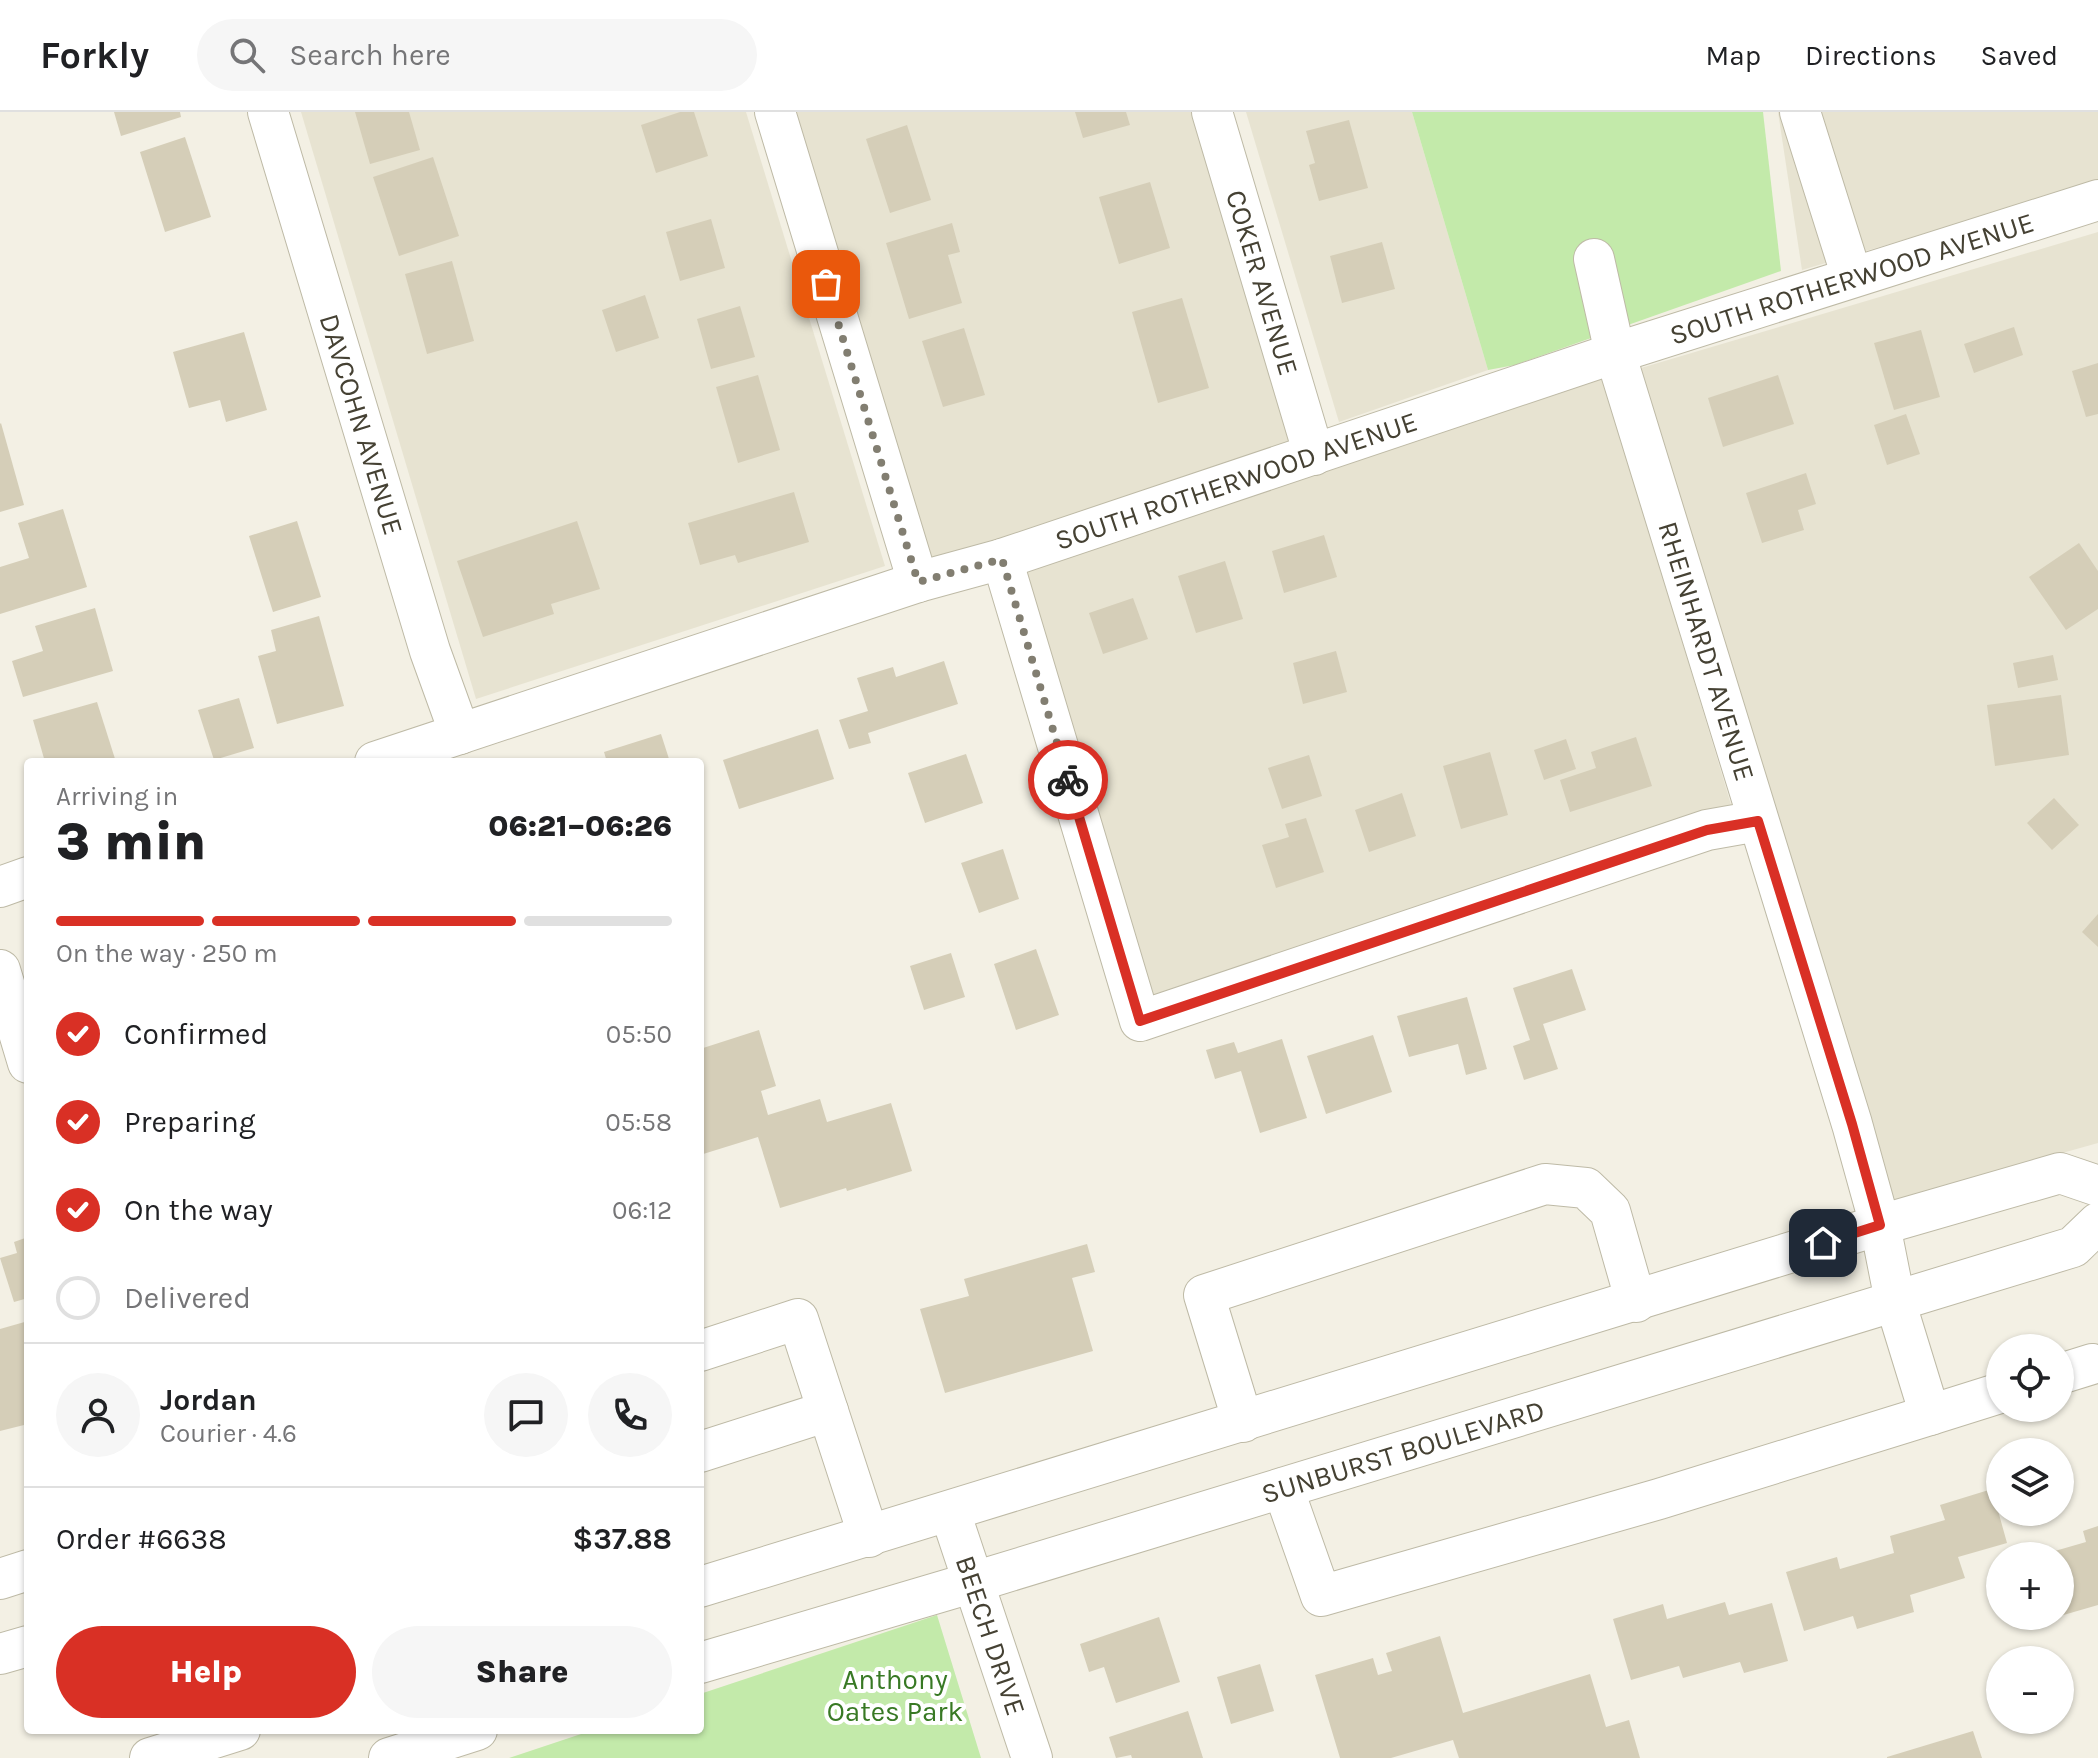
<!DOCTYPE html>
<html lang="en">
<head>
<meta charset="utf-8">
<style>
  :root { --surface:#fff; --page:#f6f6f6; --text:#202124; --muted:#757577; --line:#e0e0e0; --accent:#d93025 }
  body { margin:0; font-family:Karla,sans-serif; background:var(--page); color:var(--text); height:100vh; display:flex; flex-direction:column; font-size:30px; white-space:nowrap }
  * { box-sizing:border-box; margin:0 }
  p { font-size:26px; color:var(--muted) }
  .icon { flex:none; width:44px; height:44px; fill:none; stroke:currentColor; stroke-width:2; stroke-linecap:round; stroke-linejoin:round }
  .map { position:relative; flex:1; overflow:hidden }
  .details { position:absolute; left:24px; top:646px; width:680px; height:976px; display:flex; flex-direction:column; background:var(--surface); border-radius:8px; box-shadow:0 2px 6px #0004 }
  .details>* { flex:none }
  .fabs { position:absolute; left:1986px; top:1222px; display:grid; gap:16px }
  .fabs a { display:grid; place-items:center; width:88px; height:88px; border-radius:50%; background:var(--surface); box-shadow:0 2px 6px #0004; font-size:40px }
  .pin { position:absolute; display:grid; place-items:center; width:68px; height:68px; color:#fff; margin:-34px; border-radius:16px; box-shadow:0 4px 12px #0006 }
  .courier { position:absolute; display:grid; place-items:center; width:80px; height:80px; margin:-40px; border:6px solid #d93025; border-radius:50%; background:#fff; color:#222; box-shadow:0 2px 10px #0007 }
  .summary em { font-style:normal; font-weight:800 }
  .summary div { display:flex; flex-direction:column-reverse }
  .summary { display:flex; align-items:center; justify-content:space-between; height:136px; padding:0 32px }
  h1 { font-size:52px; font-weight:800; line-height:60px }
  .bar { display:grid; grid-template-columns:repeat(4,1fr); gap:12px 8px; align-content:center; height:96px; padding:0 32px }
  .bar i { height:10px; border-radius:6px; background:var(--line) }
  .bar .selected { background:var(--accent) }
  .bar p { grid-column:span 4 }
  .line { display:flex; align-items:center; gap:20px; padding:0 32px; border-top:2px solid var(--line) }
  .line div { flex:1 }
  .round { display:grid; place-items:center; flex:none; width:84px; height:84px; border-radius:42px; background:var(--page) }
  ol { padding:0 32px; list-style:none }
  li { display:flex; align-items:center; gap:24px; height:88px }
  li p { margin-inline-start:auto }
  li .icon { padding:8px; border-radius:50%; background:var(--accent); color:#fff; stroke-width:4 }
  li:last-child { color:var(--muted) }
  li i { width:44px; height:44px; border:4px solid var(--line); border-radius:50% }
  .primary-button { display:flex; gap:16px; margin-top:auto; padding:16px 32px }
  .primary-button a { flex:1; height:92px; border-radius:48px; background:var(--accent); color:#fff; font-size:32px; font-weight:800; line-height:92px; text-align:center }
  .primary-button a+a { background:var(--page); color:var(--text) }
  header { display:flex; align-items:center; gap:48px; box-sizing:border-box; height:112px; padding:0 40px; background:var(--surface); border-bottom:2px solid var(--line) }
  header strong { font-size:38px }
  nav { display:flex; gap:44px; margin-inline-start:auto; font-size:28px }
  .search { width:560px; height:72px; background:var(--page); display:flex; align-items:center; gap:20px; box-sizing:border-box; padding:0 28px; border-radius:44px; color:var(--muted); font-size:30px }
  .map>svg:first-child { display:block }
</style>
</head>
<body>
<header>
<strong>Forkly</strong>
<div class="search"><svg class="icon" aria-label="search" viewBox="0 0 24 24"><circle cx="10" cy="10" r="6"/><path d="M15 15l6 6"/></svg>Search here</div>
<nav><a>Map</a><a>Directions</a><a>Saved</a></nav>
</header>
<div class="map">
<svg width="2098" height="1646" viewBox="0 0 2098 1646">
  <rect width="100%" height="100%" fill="#f3f0e4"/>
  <g fill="#e7e3d1">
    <path d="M301,0H746L885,454L476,587Z"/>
    <path d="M793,0H1194L1291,332L927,450Z"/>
    <path d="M1246,0H1412L1488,258L1339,310Z"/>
    <path d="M1778,0H2098V70L1802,158Z"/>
    <path d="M2098,120V1031L1890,1089L1641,256Z"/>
    <path d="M1602,262L1732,696L1150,891L1022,458Z"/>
  </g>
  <g fill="#c3eaaa">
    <path d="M1412,0H1763L1781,159L1515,253L1488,258Z"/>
    <path d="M937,1503L981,1646H509L593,1618H700V1582Z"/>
  </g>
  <g fill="#d5ceb8">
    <path d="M114,0H180L181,5L121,24Z"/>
    <path d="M355,0H409L420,38L370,52Z"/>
    <path d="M680,0H694L708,44L656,61L641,13Z"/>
    <path d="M1075,0H1126L1130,13L1083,26Z"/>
    <path d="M1349,8L1368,76L1319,89L1309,53L1315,51L1306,19Z"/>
    <path d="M907,13L931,88L890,101L866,27Z"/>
    <path d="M185,25L211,105L165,120L140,40Z"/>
    <path d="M433,45L459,124L399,144L373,65Z"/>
    <path d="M1150,70L1170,136L1119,152L1099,85Z"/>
    <path d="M711,107L725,156L680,169L666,120Z"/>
    <path d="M952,111L960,140L948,143L962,191L909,207L886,131Z"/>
    <path d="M1382,130L1395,177L1342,191L1330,144Z"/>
    <path d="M452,149L474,229L427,242L405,162Z"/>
    <path d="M645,183L659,226L616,240L602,198Z"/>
    <path d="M1182,186L1209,276L1158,291L1132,200Z"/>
    <path d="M740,194L755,245L711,257L697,207Z"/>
    <path d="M2014,215L2023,243L1974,261L1964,232Z"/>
    <path d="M964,216L985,283L943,295L922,229Z"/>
    <path d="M1921,218L1940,285L1894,298L1874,231Z"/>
    <path d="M244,220L267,298L226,310L220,288L189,296L173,240Z"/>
    <path d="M2098,251V302L2086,305L2072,259Z"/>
    <path d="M758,263L780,338L738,351L716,275Z"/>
    <path d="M1778,263L1794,312L1723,335L1708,286Z"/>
    <path d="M1906,302L1920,342L1887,353L1874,313Z"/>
    <path d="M1,311L24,393L0,400V312Z"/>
    <path d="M1806,361L1816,392L1798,398L1804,418L1762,431L1746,381Z"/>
    <path d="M794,380L809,430L738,451L735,443L700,453L688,411Z"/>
    <path d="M63,397L87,475L0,502V455L29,446L18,411Z"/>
    <path d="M297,409L321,485L273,500L249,424Z"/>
    <path d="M577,409L600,477L551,492L554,502L483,525L457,449Z"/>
    <path d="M1324,423L1337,465L1284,481L1272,439Z"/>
    <path d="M2079,431L2098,459V497L2066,518L2029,465Z"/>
    <path d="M1225,449L1243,507L1196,521L1178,464Z"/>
    <path d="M1133,486L1148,527L1103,542L1089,501Z"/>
    <path d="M95,496L113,559L23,585L12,549L43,539L35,514Z"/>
    <path d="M319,504L344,594L277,612L258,544L276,539L271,518Z"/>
    <path d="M1336,539L1347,580L1303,592L1293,551Z"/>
    <path d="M2053,543L2058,568L2018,576L2013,551Z"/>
    <path d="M944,549L958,592L868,621L871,631L849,637L839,608L868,599L857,566L893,555L896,565Z"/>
    <path d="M2061,583L2069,643L1995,654L1987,593Z"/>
    <path d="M239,586L254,636L214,648L198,598Z"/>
    <path d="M97,590L116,650H45L33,608Z"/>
    <path d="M818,617L834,667L739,697L723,648Z"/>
    <path d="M661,622L670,650H607L604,640Z"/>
    <path d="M1636,625L1652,674L1570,700L1560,668L1596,656L1591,640Z"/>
    <path d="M1566,627L1576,657L1544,668L1534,638Z"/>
    <path d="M1490,640L1508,703L1461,717L1443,654Z"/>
    <path d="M966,642L983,691L925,711L908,661Z"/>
    <path d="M1309,643L1322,684L1282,697L1268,656Z"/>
    <path d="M1402,681L1416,724L1369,740L1355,698Z"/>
    <path d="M2054,686L2079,713L2052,738L2027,711Z"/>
    <path d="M1306,706L1324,760L1276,776L1262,733L1289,725L1285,712Z"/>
    <path d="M1003,737L1019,787L979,801L961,751Z"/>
    <path d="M2098,802V835L2082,820Z"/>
    <path d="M1036,837L1059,903L1016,918L994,852Z"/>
    <path d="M951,841L965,885L924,898L910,854Z"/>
    <path d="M1572,857L1586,898L1543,912L1558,957L1524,968L1513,934L1530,928L1513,876Z"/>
    <path d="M1467,885L1487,957L1466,963L1458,932L1409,945L1397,904Z"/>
    <path d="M759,918L776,974L761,979L768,1003L820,987L827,1010L891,991L912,1059L847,1079L846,1076L780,1096L758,1025L700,1043V937Z"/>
    <path d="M1373,923L1392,980L1326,1002L1307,944Z"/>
    <path d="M1282,927L1307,1006L1260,1021L1241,959L1215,967L1206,938L1234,930L1238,941Z"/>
    <path d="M28,1125V1186L14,1190L0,1146L17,1141L14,1130Z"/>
    <path d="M1087,1132L1095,1160L1072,1166L1093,1239L945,1281L920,1197L969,1184L964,1167Z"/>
    <path d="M28,1209V1312L0,1319V1217Z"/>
    <path d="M1992,1377L2007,1431L1958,1445L1965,1466L1910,1483L1914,1500L1857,1517L1853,1504L1804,1519L1786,1460L1837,1445L1840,1457L1894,1441L1890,1424L1945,1408L1940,1393Z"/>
    <path d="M2098,1414V1493L2060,1504V1444L2041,1443L2086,1430L2083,1419Z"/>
    <path d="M1725,1490L1729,1503L1772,1491L1788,1549L1744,1561L1740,1550L1683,1566L1679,1554L1631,1568L1613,1507L1663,1492L1667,1507Z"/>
    <path d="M1159,1505L1180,1570L1116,1591L1104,1555L1089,1560L1080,1532Z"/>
    <path d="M1440,1524L1463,1601L1590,1562L1606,1615L1629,1608L1640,1646H1459L1453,1628L1391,1646H1340L1315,1563L1373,1546L1378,1563L1392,1559L1386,1541Z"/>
    <path d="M1260,1552L1274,1599L1231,1612L1217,1565Z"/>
    <path d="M1188,1599L1203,1646H1132L1131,1643L1116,1646L1109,1625Z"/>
    <path d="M1973,1619L1982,1646H1887V1645Z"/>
  </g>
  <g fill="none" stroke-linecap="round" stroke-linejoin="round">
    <defs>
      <g id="minor">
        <path id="s1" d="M268,0L430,539L460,622"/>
        <path d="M775,0L918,470"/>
        <path id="s2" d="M1212,0L1314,343"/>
        <path d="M1800,0L1852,165"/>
        <path d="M1002,447L1140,909L1707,718L1758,709"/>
        <path id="s3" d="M375,650L918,470L1002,447L1615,241L2098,88"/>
        <path d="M0,775L28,765"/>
        <path d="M0,858L28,951"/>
        <path d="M700,1239L798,1207L869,1425"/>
        <path d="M2060,1262L2092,1252"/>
        <path d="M1930,1303L2000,1281"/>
        <path d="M1243,1310L1204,1183L1545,1072L1586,1076L1610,1099L1636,1190"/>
        <path d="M700,1340L828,1299"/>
        <path d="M1283,1376L1321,1484L1659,1387L1930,1303L1895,1189L1880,1113L1852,1012L1615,241L1594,147"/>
        <path id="s4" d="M950,1400L1032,1646"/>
        <path d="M0,1467L28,1458"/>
        <path d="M700,1475L1880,1113L2060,1061L2098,1074"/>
        <path d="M0,1542L28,1534"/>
        <path id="s5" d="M700,1551L974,1470L2073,1135L2098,1111"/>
        <path d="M150,1646L240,1618"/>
        <path d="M389,1646L477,1618"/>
      </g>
    </defs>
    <use href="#minor" stroke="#bebaa6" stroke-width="42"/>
    <use href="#minor" stroke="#fff" stroke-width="40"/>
  </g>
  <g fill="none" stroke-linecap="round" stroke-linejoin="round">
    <path stroke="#827e71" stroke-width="8" stroke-dasharray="0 14.4" d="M826,172L918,470L1002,447L1068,668"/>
    <path stroke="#d93025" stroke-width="10" d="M1068,668L1140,909L1707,718L1758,709L1852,1012L1880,1113L1823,1131"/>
  </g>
  <g text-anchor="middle" stroke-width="8" stroke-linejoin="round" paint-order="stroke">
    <g font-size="28" fill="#454133" stroke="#fff">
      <text dy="10" stroke="none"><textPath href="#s3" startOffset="1554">SOUTH ROTHERWOOD AVENUE</textPath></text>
      <text dy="10" stroke="none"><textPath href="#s2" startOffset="178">COKER AVENUE</textPath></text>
      <text dy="10" stroke="none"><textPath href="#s1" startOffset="326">DAVCOHN AVENUE</textPath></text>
      <text dy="10" stroke="none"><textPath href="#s3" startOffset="906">SOUTH ROTHERWOOD AVENUE</textPath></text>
      <text transform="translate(1707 539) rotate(73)" y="10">RHEINHARDT AVENUE</text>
      <text dy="10" stroke="none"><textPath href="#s5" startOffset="734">SUNBURST BOULEVARD</textPath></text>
      <text dy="10" stroke="none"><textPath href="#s4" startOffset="130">BEECH DRIVE</textPath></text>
    </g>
    <g font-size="28" fill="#387924" stroke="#fff">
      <text x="895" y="1577">Anthony<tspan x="895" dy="32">Oates Park</tspan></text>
    </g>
  </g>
</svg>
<div class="fabs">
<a><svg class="icon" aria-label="locate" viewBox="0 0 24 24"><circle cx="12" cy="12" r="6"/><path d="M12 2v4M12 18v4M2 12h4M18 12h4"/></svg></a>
<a><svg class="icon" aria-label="layers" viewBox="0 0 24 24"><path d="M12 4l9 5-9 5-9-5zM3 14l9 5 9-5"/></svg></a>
<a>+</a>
<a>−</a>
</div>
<div class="pin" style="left:826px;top:172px;background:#ea580c"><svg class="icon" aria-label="bag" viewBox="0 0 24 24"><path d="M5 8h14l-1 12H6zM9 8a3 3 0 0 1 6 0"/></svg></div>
<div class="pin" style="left:1823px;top:1131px;background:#1f2937"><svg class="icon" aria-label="home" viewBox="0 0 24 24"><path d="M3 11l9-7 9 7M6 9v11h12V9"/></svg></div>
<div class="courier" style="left:1068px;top:668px"><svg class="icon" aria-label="bike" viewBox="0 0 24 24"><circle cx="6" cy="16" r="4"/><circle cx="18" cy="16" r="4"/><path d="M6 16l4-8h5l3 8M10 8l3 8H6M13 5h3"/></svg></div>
<section class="details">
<div class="summary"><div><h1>3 min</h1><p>Arriving in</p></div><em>06:21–06:26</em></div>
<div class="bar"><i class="selected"></i><i class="selected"></i><i class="selected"></i><i></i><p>On the way · 250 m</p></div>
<ol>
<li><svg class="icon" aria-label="check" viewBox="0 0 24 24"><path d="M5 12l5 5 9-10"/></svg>Confirmed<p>05:50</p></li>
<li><svg class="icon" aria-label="check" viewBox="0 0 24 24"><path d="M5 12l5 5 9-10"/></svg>Preparing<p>05:58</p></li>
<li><svg class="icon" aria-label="check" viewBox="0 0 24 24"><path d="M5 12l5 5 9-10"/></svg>On the way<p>06:12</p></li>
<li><i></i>Delivered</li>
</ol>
<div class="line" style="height:144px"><a class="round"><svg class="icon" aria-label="person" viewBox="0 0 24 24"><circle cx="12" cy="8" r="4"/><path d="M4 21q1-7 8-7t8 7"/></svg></a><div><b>Jordan</b><p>Courier · 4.6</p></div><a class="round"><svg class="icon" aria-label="chat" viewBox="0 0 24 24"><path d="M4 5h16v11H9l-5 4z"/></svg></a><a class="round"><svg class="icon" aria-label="phone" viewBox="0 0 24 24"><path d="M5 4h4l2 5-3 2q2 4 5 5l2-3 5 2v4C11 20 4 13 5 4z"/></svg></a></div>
<div class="line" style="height:104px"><div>Order #6638</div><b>$37.88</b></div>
<div class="primary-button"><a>Help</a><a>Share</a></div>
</section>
</div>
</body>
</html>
